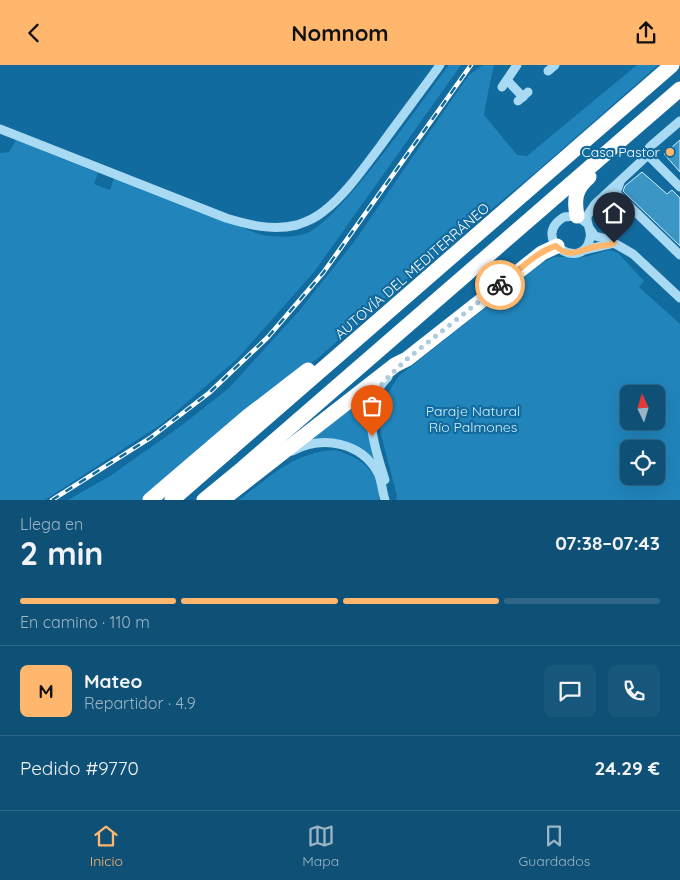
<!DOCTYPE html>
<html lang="es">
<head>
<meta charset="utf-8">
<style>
  :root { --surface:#0e5076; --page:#17577b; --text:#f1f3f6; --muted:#9bb5c5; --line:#2e6788; --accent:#ffb76d }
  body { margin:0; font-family:Quicksand,sans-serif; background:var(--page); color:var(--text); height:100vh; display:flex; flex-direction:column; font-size:19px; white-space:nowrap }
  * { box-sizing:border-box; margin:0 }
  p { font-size:16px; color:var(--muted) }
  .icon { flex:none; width:28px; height:28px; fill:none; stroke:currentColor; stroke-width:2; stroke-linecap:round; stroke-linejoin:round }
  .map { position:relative; height:435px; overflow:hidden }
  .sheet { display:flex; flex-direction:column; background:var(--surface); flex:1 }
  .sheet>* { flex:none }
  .needle { width:32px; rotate:356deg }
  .fabs { position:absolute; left:620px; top:320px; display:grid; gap:10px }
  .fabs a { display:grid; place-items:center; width:45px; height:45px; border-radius:8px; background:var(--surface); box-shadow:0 5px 20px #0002,0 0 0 1px var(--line); font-size:25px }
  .pin { position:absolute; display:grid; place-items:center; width:42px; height:42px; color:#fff; margin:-51px -21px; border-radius:50% 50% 50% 0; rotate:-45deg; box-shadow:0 0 5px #0007 }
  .pin .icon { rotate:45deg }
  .courier { position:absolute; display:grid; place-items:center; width:50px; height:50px; margin:-25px; border:4px solid #ffb76d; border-radius:50%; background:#fff; color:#222; box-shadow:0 1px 6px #0007 }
  .head em { font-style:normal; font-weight:700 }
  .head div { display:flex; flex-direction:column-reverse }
  .head { display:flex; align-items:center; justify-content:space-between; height:85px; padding:0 20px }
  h1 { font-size:32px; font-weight:700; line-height:38px }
  .bar { display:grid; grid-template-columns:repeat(4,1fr); gap:8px 5px; align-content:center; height:60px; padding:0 20px }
  .bar i { height:6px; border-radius:4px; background:var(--line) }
  .bar .selected { background:var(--accent) }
  .bar p { grid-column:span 4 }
  .line { display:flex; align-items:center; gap:12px; padding:0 20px; border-top:1px solid var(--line) }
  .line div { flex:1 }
  .round { display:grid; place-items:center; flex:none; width:52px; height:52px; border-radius:8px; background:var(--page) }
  header { display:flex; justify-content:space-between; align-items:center; height:65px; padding:0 20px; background:var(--accent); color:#111; font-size:22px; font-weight:700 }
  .dock { display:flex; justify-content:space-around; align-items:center; height:70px; border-top:1px solid var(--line); background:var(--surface); font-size:14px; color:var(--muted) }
  .dock a { display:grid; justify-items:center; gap:2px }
  .dock .selected { color:var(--accent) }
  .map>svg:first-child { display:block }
</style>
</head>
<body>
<header><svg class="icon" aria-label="back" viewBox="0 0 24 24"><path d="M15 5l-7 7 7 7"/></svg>Nomnom<svg class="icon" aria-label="share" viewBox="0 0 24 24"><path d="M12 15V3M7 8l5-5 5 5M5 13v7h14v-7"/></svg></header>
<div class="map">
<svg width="680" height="435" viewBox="0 0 680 435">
  <rect width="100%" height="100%" fill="#126b9e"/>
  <g fill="#2185bc" fill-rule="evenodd">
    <path d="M449,0H461L314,207L237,294L163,358L45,435H0V88L9,87L16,75L98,108L94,119L110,125L114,113C154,129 193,146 234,159C243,162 253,168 263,170C276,172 291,173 304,169C337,161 424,32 449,0Z"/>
    <path d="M483,0H494L485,42L484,50L517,90L527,91L637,0H658L536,107L392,227L317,294L261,333L143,435H68L110,411L181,361L229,323L299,246L354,177L469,10Z"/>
    <path d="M609,185L618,188L644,216L639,222L680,259V435H396L397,431L381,369C379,346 385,330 399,311L542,198L554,192H585ZM629,329H656V356H629ZM629,384H656V411H629Z"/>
    <path d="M375,322C364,348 365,370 376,396C355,377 339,371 311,375Z"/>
    <path d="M335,385C360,392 381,407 379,435H239C271,411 294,387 335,385Z"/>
  </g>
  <g fill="#3b95c5" stroke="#d2effe">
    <path d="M680,75V107L664,89Z"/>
    <path d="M642,107L667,129L672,125L680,133V181L623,126L625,121Z"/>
  </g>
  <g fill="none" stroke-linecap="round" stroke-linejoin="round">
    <g stroke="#a9daf4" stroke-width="9">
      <path d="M548,6L555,0"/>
      <path d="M507,15L523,32"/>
      <path d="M502,22L517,0"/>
      <path d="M518,36L528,27"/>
      <path d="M0,64L226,153C249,160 272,166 297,160C306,157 317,152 324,146C346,129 362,105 379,83C399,55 420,28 440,0"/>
      <path d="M648,90L680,122"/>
      <path d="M620,117L616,128L680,190"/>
      <path d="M588,159L577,151L564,152C528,174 583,209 590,173C592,165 586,159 587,151L595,139L648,90L649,83L652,80L680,56"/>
      <path d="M590,164L595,171L611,175L614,178L633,189L680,233"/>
      <path d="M584,185L614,178"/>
      <path d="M292,386C323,370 361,377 378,408C382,417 382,426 385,435"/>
      <path d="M385,415C375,382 358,341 388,312"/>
    </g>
    <g stroke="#fff" stroke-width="15">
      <path d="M577,151C574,134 575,124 589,112"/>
      <path d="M150,435L247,352L308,305"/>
      <path d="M172,435L672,0"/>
      <path d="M204,435L243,403L680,24"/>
      <path d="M222,435L395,300L407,294L542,188L557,181"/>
    </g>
    <defs>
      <path id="rail" d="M52,435L150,373L209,328L268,272L323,208L471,0"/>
    </defs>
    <use href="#rail" stroke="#fff" stroke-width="4.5"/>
    <use href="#rail" stroke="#126b9e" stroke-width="2.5" stroke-dasharray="8" stroke-linecap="butt"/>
  </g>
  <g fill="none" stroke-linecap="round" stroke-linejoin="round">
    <path stroke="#accbdd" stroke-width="5" stroke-dasharray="0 9" d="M372,371V342L376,330L383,317L407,294L500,220"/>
    <path stroke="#ffb76d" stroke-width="6" d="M500,220C516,208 537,186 556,181C569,194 580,185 594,182C601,180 608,181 614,178"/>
  </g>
  <circle fill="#ffb76d" stroke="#126b9e" stroke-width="2" cx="670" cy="87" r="5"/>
  <g text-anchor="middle" stroke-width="4.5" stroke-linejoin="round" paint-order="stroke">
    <g font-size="14" fill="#fff" stroke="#126b9e" text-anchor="end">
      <text x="660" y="92">Casa Pastor</text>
    </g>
    <g font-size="14" fill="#fff" stroke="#126b9e">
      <text transform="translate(412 206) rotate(-41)" y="5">AUTOVÍA DEL MEDITERRÁNEO</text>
    </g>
    <g font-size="14" fill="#d2effe" stroke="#126b9e">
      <text x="473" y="351">Paraje Natural<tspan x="473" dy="16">Río Palmones</tspan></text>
    </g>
  </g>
</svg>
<div class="fabs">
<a><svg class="needle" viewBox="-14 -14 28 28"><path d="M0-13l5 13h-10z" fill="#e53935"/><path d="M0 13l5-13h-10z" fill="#9bb5c5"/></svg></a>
<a><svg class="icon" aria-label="locate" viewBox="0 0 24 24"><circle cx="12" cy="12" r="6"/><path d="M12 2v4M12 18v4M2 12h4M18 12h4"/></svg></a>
</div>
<div class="pin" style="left:372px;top:371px;background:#ea580c"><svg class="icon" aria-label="bag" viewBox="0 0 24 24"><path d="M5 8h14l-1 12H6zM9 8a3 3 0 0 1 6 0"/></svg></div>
<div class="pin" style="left:614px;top:178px;background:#1f2937"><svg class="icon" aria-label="home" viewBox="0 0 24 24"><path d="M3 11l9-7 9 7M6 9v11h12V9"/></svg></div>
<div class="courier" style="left:500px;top:220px"><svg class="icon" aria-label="bike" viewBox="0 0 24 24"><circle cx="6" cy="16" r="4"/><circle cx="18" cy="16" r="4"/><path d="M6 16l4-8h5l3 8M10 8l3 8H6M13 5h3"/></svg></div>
</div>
<section class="sheet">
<div class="head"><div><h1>2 min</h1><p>Llega en</p></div><em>07:38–07:43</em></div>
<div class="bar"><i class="selected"></i><i class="selected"></i><i class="selected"></i><i></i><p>En camino · 110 m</p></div>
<div class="line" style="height:90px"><b class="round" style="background:var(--accent);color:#111">M</b><div><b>Mateo</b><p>Repartidor · 4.9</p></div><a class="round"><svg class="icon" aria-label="chat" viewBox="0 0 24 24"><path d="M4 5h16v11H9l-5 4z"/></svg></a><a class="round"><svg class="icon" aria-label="phone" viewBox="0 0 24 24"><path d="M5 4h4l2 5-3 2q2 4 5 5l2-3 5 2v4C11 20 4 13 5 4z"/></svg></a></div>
<div class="line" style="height:65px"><div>Pedido #9770</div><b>24.29 €</b></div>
</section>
<nav class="dock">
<a class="selected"><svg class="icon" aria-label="home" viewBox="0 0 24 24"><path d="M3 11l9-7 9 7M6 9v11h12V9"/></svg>Inicio</a>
<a><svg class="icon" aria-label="map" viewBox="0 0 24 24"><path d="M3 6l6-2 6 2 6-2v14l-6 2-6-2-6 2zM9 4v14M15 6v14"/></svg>Mapa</a>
<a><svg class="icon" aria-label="saved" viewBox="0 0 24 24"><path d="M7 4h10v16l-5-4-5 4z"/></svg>Guardados</a>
</nav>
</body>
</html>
